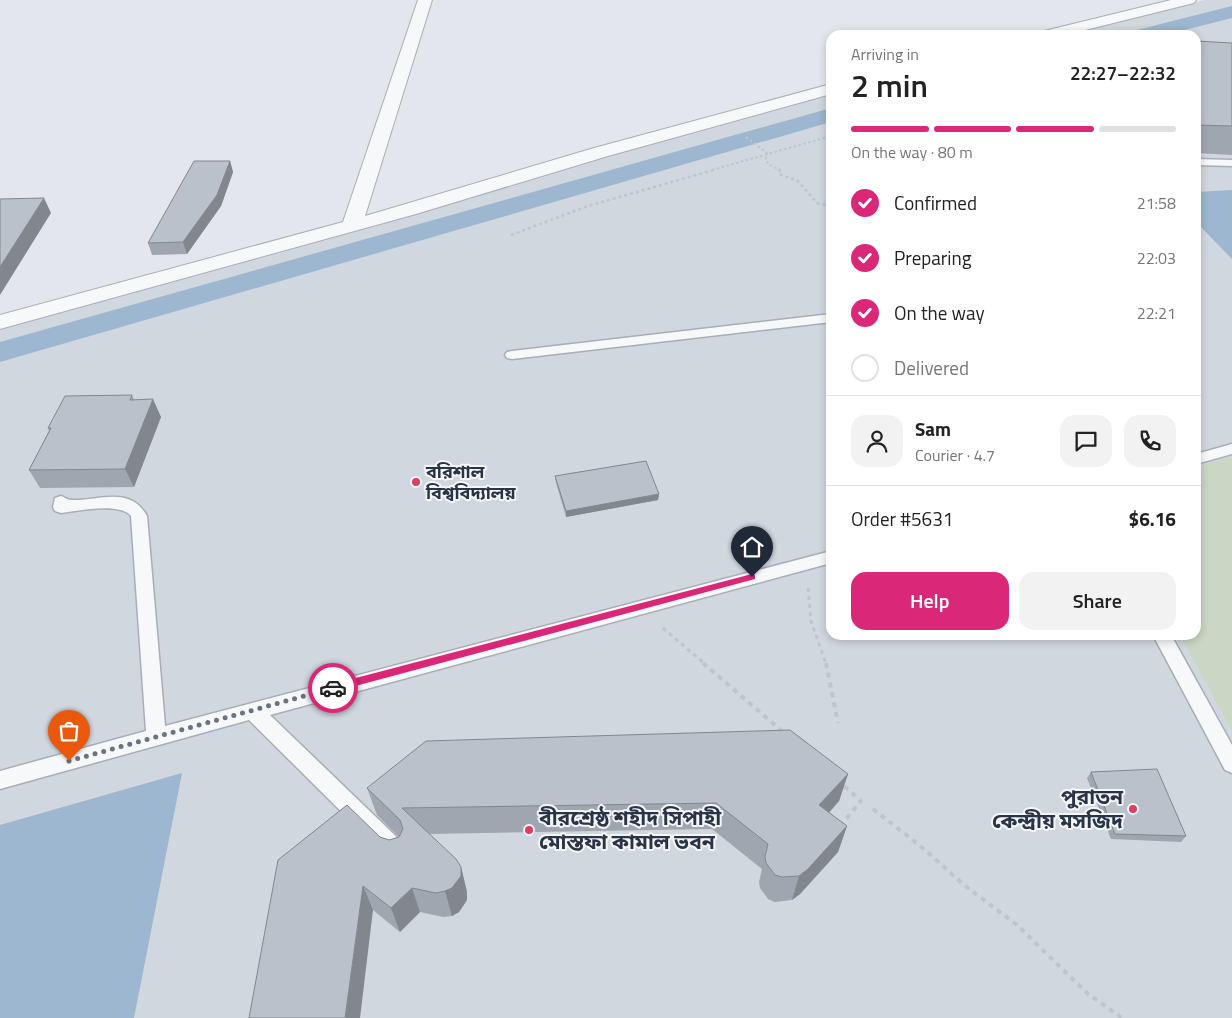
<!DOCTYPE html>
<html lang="en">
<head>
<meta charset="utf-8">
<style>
  :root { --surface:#fff; --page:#f2f2f2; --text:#222; --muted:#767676; --line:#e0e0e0; --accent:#db2777 }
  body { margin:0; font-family:"Titillium Web","Noto Sans Bengali",sans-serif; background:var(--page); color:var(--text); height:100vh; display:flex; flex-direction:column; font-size:19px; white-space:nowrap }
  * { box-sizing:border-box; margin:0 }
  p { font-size:16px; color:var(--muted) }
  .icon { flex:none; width:28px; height:28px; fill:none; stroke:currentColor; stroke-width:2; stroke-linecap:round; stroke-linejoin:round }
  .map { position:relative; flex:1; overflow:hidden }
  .drawer { position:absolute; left:826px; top:30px; width:375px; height:610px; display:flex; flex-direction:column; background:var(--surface); border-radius:15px; box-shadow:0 2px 8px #0003 }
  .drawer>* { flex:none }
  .pin { position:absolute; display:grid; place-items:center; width:42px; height:42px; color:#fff; margin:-51px -21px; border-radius:50% 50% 50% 0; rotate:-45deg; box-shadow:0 0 5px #0007 }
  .pin .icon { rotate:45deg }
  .courier { position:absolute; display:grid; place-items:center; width:50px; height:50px; margin:-25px; border:4px solid #db2777; border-radius:50%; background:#fff; color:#222; box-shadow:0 1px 6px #0007 }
  .headline em { font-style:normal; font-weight:600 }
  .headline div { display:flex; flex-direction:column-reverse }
  .headline { display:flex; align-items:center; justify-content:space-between; height:85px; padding:0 25px }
  h1 { font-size:32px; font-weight:600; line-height:38px }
  .bar { display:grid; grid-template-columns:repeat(4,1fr); gap:8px 5px; align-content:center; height:60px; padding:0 25px }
  .bar i { height:6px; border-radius:4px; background:var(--line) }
  .bar .active { background:var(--accent) }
  .bar p { grid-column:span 4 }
  .line { display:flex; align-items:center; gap:12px; padding:0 25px; border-top:1px solid var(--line) }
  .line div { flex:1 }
  .round { display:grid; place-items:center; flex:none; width:52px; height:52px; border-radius:15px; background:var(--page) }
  ol { padding:0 25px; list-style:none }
  li { display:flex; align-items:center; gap:15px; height:55px }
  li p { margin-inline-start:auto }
  li .icon { padding:5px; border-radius:50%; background:var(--accent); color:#fff; stroke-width:4 }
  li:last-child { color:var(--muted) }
  li i { width:28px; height:28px; border:2px solid var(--line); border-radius:50% }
  .cta { display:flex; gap:10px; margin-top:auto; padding:10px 25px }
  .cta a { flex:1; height:58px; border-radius:15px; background:var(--accent); color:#fff; font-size:20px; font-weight:600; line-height:58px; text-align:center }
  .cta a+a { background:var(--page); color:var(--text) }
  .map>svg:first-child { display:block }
</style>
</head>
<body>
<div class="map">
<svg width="1232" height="1018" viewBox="0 0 1232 1018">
  <rect width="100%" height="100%" fill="#e3e7ed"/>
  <path fill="#d1d7df" d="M1205,0H1232V1018H0V330L726,122L831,94V635H1196V35H1058Z"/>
  <path fill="#cad7c4" d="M1232,457V731L1180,635H1196V467Z"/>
  <g fill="#9cb7cf">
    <path d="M1232,190V259L1196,222V192Z"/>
    <path d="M182,773L134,1018H0V825Z"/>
  </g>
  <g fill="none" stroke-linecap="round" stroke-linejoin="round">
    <g fill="#9cb7cf" fill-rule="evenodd">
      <path d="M1232,6V18L1165,35H1130L1133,31Z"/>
      <path d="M831,108V122L0,362V342Z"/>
    </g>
    <defs>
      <g id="lane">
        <path d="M1196,159L1232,160V166L1196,165Z"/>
        <path d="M831,314V322L512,359L507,358L505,355L507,352L512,351Z"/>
        <path d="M1232,444V454L1196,464V454Z"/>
        <path d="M61,496C65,497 67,500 71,500C99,501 130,485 147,516L165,726L831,551V563L270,715L405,845L408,852L405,859L397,862L389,859L249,720L0,789V771L146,731L131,516C120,502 77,511 61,513L55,511L53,507L55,498Z"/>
        <path d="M1153,635H1171L1232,745V773L1225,770Z"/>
      </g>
      <g id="street">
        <path d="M418,0H432L365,216L594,148L831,84V94L608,156L416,214L0,329V315L343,222Z"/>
        <path d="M1171,0H1196L1194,3L1065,35H1038L1040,32Z"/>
      </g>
    </defs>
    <use href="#lane" stroke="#a7aeb8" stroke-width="3"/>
    <use href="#street" stroke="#a7aeb8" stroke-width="2"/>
    <g stroke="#c1c5cb" stroke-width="2" stroke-dasharray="2.5 2.5" stroke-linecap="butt">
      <path d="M746,137L767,153L766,159L768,164L780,170"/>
      <path d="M712,170L831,136"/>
    </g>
    <g stroke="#c1c5cb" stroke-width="2.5" stroke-dasharray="3 3" stroke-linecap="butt">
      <path d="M780,169L779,174L798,181L817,203L831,206"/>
      <path d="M511,235L588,206L717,169"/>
    </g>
    <g stroke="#c1c5cb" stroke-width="3" stroke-dasharray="4 4" stroke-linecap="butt">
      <path d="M808,588L811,621L826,664"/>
      <path d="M663,628L705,664"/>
    </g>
    <g stroke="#c1c5cb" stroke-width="4" stroke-dasharray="5 5" stroke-linecap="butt">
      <path d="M703,663L783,732"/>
      <path d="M826,663L838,723"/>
      <path d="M873,809L924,849L964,885L1017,925L1087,993L1122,1018"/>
      <path d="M840,826L861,801L842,784"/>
    </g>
    <use href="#lane" fill="#f7f8fa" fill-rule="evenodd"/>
    <use href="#street" fill="#f7f8fa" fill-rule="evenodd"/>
  </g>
  <g fill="#a0a6af">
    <path d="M1196,41L1232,43V155L1196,153Z"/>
    <path d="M230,161L233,172L221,206L187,254L152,255L148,243Z"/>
    <path d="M132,395L134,400L161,417L134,487L40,488L29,470L49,431L48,428Z"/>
    <path d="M555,476L659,494L658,500L566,517L556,483Z"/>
    <path d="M1091,772L1186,836L1181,842L1111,839L1087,778Z"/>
    <path d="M848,774L839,801L829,813L847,826L838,852L800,894L792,900L775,902L768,899L760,888L759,882L762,869L712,829L429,834L461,867L467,892V900L459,912L452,916L443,917L420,912L400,932L373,910L249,1018L380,837L389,840L399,837L377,815L367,788Z"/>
  </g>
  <g fill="#82878e">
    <path d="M230,161L233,172L221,206L187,254L183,242Z"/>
    <path d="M44,198L51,213L0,295V267Z"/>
    <path d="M153,399L161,417L134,487L125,469Z"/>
    <path d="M659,494L658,500L566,517V511Z"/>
    <path d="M848,774L839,801L811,832L819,805Z"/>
    <path d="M847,826L838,852L800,894L792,900L799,876Z"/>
    <path d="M461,867L467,892V900L459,912L452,916L445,891Z"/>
    <path d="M363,886L373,910L360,1018H345Z"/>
    <path d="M412,888L420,912L400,932L391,908Z"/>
  </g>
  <g fill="#bac1cb" stroke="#82878e">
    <path d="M1196,41L1232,43V126L1196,125Z"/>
    <path d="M194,161H230L217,195L183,242L148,243Z"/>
    <path d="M44,198L0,267V199Z"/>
    <path d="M132,395L130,400L153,399L125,469L29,470L51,428H48L65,396Z"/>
    <path d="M646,461L659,494L566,511L555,476Z"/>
    <path d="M790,730L848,774L819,805L847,826L808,869L799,876L782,877L775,875L766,863L765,857L768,844L716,803L402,808L456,859L461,867V876L452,888L445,891L436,893L412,888L391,908L363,886L345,1018H249L278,860L347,805L380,837L389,840L399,837L403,829L400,820L367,788L426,741Z"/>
    <path d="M1157,769L1186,836L1115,834L1091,772Z"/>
  </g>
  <path fill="#db2777" d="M752,574L755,575V579L333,692L328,688L333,684Z"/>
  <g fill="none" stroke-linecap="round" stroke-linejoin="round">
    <path stroke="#6a7381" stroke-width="5" stroke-dasharray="0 9" d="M69,761L333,688"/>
  </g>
  <g fill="#da405f" stroke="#f4f6f9" stroke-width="2">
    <circle cx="416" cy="482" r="5"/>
    <circle cx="1133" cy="809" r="5"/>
    <circle cx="529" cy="830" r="5"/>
  </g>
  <g text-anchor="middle" stroke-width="4" stroke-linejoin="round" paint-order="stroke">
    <g font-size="18" font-weight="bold" fill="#293547" stroke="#f4f6f9" text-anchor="start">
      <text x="426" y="478">বরিশাল<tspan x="426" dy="21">বিশ্ববিদ্যালয়</tspan></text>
    </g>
    <g font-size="21" font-weight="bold" fill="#293547" stroke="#f4f6f9" text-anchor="end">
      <text x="1123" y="804">পুরাতন<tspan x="1123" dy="24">কেন্দ্রীয় মসজিদ</tspan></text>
      <text x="539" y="825" text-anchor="start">বীরশ্রেষ্ঠ শহীদ সিপাহী<tspan x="539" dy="24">মোস্তফা কামাল ভবন</tspan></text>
    </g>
  </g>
</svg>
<div class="pin" style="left:69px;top:761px;background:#ea580c"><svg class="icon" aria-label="bag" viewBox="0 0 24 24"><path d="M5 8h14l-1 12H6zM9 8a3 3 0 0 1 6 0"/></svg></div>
<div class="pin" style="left:752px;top:577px;background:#1f2937"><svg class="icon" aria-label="home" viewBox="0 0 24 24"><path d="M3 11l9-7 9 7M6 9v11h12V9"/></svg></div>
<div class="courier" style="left:333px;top:688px"><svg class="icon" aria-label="car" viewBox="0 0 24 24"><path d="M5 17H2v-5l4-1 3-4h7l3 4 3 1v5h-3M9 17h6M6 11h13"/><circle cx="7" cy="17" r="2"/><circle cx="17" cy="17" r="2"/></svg></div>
<section class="drawer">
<div class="headline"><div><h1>2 min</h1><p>Arriving in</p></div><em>22:27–22:32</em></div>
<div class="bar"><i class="active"></i><i class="active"></i><i class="active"></i><i></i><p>On the way · 80 m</p></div>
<ol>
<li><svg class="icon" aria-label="check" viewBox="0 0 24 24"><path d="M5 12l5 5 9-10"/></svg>Confirmed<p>21:58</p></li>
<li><svg class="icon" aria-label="check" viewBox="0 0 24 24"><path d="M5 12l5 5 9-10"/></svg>Preparing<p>22:03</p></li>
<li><svg class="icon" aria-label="check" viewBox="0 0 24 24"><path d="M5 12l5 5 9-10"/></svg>On the way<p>22:21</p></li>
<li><i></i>Delivered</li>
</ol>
<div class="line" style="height:90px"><a class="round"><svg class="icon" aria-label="person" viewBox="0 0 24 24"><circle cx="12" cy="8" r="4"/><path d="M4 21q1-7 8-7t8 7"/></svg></a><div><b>Sam</b><p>Courier · 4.7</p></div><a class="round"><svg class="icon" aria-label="chat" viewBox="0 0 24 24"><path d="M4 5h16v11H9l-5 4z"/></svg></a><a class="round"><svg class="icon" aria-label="phone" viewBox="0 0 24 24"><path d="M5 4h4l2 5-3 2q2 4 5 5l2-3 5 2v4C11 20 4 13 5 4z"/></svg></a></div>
<div class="line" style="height:65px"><div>Order #5631</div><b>$6.16</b></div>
<div class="cta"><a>Help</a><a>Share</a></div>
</section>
</div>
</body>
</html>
